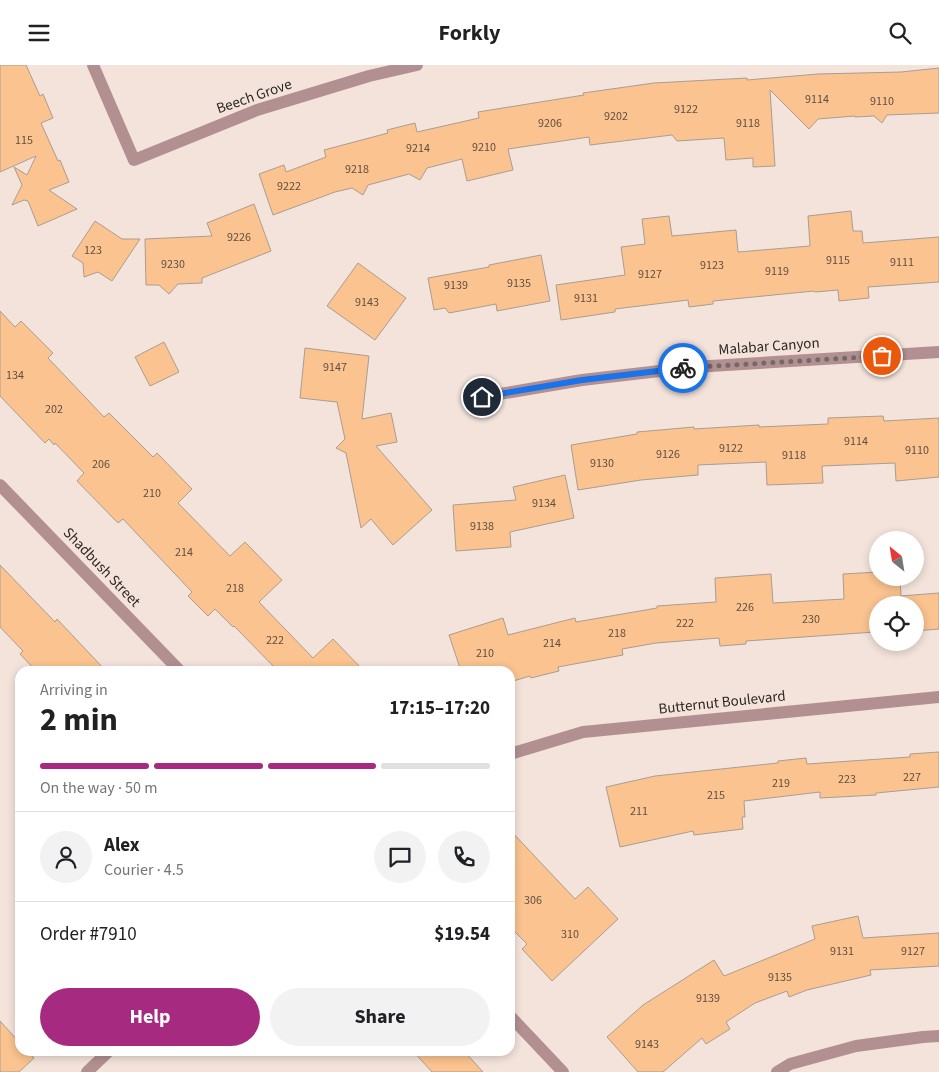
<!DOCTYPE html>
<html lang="en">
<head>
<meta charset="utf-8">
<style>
  :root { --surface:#fff; --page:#f2f2f2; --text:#202124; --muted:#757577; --line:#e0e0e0; --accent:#a52a80 }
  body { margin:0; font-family:"Source Sans 3",sans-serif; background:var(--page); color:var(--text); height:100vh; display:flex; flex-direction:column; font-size:19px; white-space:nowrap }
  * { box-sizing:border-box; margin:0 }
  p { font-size:16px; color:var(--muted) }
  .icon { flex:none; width:28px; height:28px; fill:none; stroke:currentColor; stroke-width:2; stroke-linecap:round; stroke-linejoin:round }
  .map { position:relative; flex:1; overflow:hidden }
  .side { position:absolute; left:15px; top:601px; width:500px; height:390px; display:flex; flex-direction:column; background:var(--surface); border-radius:15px; box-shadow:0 2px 8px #0003 }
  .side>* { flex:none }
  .needle { width:32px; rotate:330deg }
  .fabs { position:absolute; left:869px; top:466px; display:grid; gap:10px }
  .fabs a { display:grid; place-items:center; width:55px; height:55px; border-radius:50%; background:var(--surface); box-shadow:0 2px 8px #0003; font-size:25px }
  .pin { position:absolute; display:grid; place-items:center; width:42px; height:42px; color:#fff; margin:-21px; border:2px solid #fff; border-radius:50%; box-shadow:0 1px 5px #0007 }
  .courier { position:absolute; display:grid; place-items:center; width:50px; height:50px; margin:-25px; border:4px solid #1a73e8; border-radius:50%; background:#fff; color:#222; box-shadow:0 1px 6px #0007 }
  .headline em { font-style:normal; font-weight:700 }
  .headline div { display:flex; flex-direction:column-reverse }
  .headline { display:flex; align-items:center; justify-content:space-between; height:85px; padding:0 25px }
  h1 { font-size:32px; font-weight:700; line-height:38px }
  .bar { display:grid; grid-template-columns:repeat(4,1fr); gap:8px 5px; align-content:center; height:60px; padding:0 25px }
  .bar i { height:6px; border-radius:4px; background:var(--line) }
  .bar .current { background:var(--accent) }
  .bar p { grid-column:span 4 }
  .line { display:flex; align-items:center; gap:12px; padding:0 25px; border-top:1px solid var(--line) }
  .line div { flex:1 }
  .round { display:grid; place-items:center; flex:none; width:52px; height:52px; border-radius:26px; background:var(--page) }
  .cta { display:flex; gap:10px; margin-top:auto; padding:10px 25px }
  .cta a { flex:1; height:58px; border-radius:30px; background:var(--accent); color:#fff; font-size:20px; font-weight:700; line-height:58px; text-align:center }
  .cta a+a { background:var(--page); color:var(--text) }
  header { display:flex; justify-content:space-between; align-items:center; height:65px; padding:0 25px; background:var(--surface); font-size:22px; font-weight:700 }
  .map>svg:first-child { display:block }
</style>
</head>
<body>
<header><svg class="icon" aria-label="menu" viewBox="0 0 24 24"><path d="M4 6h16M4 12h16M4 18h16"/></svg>Forkly<svg class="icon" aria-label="search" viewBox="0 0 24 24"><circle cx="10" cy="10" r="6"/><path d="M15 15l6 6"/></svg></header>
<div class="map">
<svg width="939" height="1007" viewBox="0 0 939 1007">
  <rect width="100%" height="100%" fill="#f4e3db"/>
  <g fill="#fac38f" stroke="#aa9d92">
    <path d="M0,0H26L40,31L43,29L53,53L41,58L58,96L60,95L69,117L49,125L77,144L38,161L28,136L24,135L12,140L22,120L14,102L27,110L36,91L0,107Z"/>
    <path d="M939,3V48L887,50L882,58L874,51L855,52V51L818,54L809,64L770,25L775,101L753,102V93L726,95L724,73L677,76L672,70L590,80L589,72L508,84L513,105L467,116L462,94L427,103L420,115L409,109L368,120L363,130L352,123L335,127L273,150L259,109L284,100L286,107L326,92L324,85L388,68L387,65L415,58L417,67L479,53L478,47L584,30L583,28L654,18L747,13V15L818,9L901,7Z"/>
    <path d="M254,139L271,186L202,213V218L178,219L169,229L159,220H146L145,174L212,171L207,158Z"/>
    <path d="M851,146L853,166H862L863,178L939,172V217L868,222L869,233L839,236L838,225L815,227L814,226L713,236V239L689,242L688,235L615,244V247L561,255L556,220L625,210L621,182L645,179L642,154L669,151L672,171L736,165L738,187L810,181L808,151Z"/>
    <path d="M95,156L122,174H140L112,216L98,207L84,212L83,198L72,191Z"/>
    <path d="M541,190L550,236L497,246L496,239L449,248L445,243L434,245L428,213L489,202V200Z"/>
    <path d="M358,198L406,233L375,275L327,241Z"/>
    <path d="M0,246L15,262L21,256L53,288L48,293L104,352L109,348L153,392L157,388L192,424L178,438L230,491L245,477L282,515L259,537L313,593L333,574L364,606H278L234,561L233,562L215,544L208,551L188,531L192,527L123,454L118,458L77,416L84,408L55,378L54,380L49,374L45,378L0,331Z"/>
    <path d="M164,277L179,307L150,321L135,292Z"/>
    <path d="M305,283L369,291L362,354L391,348L397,377L376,381L432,445L393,480L371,454L361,463L346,388L336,383L345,374L337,337L300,333Z"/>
    <path d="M883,351L884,356L939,353V412L896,416L895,398L822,401L823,418L767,420L766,397L698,400V410L641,415L578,425L571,380L637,369V367L694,362V364L759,360V362L828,359V353Z"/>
    <path d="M565,410L574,453L510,467L511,482L456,486L453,440L516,435L513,422Z"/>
    <path d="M0,500L55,557L57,554L106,606H36L20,589L23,586L0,562Z"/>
    <path d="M878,507V512H900L901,531L939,528V564L915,566V540H878V569L875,570V567L746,576V579L720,581L719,573L656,578L622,584L623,590L558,602L559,606L531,613L530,611L510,617V606H461L449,570L503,553L508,570L575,553L576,557L657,543V541L716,537L715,513L771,509L773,538L844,534L843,509Z"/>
    <path d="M939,687V722L876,728V730L820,733V727L744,736L745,752H742L743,764L694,770L693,766L620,782L606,722L655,711L778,698V696L806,693L807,699L910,692V689Z"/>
    <path d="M510,765L575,834L588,822L618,854L552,916L522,884L527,879L510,862Z"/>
    <path d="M858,851L863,873L939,868V901L870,905L871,910L807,925L789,932L787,926L755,938L726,957L730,964L706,979L702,973L663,1007H638L607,972L643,940L714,895L724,911L815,874L812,861Z"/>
    <path d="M0,956L20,978V986H28L34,993L19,1007H0Z"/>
    <path d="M413,986H464L483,1007H432Z"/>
  </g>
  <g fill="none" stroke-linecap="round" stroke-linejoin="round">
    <g stroke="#b29092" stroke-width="12">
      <path d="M93,0L134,95L257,45L369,11L417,0"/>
      <path d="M482,332L582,315L694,302L939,287"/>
      <path d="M0,420L180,606"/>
      <path d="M510,689L583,667L939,632"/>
      <path d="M510,951L563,1007"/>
      <path d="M87,1007L109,986"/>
      <path d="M777,1007L790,999L856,981L923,972L939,971"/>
    </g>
  </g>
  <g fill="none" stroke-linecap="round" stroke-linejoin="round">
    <path stroke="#736965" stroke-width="5" stroke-dasharray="0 9" d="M683,303L882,291"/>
    <path stroke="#1a73e8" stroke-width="6" d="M482,332L582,315L683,303"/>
  </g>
  <g text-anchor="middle" stroke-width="4" stroke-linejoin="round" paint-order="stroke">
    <g font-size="12" fill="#614f40">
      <text x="817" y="38">9114</text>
      <text x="882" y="40">9110</text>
      <text x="686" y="48">9122</text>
      <text x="616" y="55">9202</text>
      <text x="550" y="62">9206</text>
      <text x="748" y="62">9118</text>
      <text x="24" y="79">115</text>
      <text x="484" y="86">9210</text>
      <text x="418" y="87">9214</text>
      <text x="357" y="108">9218</text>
      <text x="289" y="125">9222</text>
      <text x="239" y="176">9226</text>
      <text x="93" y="189">123</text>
      <text x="838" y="199">9115</text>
      <text x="902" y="201">9111</text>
      <text x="173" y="203">9230</text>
      <text x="712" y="204">9123</text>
      <text x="777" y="210">9119</text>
      <text x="650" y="213">9127</text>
      <text x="519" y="222">9135</text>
      <text x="456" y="224">9139</text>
      <text x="586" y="237">9131</text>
      <text x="367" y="241">9143</text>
      <text x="335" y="306">9147</text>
      <text x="15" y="314">134</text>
      <text x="54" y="348">202</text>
      <text x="856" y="380">9114</text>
      <text x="731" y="387">9122</text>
      <text x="917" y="389">9110</text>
      <text x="668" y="393">9126</text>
      <text x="794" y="394">9118</text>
      <text x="602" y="402">9130</text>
      <text x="101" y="403">206</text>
      <text x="152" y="432">210</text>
      <text x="544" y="442">9134</text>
      <text x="482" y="465">9138</text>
      <text x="184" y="491">214</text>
      <text x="235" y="527">218</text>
      <text x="745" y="546">226</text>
      <text x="811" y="558">230</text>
      <text x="685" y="562">222</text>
      <text x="617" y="572">218</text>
      <text x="275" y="579">222</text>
      <text x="552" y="582">214</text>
      <text x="485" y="592">210</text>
      <text x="912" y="716">227</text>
      <text x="847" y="718">223</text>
      <text x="781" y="722">219</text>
      <text x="716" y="734">215</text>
      <text x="639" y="750">211</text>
      <text x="533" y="839">306</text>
      <text x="570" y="873">310</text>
      <text x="842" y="890">9131</text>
      <text x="913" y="890">9127</text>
      <text x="780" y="916">9135</text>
      <text x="708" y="937">9139</text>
      <text x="647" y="983">9143</text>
    </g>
    <g font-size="15" fill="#2e2825" stroke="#f4e3db">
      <text transform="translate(254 31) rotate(-19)" y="5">Beech Grove</text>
      <text transform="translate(769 281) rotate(-4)" y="5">Malabar Canyon</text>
      <text transform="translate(102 502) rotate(46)" y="5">Shadbush Street</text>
      <text transform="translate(722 637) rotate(-6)" y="5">Butternut Boulevard</text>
    </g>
  </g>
</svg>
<div class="fabs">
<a><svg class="needle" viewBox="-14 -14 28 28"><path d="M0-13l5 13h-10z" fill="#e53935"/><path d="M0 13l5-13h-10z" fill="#757577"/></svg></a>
<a><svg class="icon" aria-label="locate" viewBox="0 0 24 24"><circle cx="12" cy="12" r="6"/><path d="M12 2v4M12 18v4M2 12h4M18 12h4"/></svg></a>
</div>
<div class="pin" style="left:882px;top:291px;background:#ea580c"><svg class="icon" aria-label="bag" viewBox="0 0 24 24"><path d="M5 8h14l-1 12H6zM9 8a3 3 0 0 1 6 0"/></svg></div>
<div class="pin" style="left:482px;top:332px;background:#1f2937"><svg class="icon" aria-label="home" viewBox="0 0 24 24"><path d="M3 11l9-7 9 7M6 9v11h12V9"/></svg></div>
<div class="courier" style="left:683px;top:303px"><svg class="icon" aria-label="bike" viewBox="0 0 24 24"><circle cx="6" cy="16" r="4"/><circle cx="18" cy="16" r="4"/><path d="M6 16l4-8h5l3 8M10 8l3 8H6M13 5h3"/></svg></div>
<section class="side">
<div class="headline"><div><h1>2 min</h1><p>Arriving in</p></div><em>17:15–17:20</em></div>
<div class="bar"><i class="current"></i><i class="current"></i><i class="current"></i><i></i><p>On the way · 50 m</p></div>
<div class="line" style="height:90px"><a class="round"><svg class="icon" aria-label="person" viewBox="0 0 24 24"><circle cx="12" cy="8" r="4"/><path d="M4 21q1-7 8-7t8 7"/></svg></a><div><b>Alex</b><p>Courier · 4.5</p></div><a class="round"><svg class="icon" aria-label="chat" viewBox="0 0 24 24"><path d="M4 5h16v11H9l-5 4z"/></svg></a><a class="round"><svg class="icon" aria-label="phone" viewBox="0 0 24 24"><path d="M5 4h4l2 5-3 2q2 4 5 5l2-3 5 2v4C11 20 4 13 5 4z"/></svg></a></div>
<div class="line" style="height:65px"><div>Order #7910</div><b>$19.54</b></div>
<div class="cta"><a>Help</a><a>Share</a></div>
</section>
</div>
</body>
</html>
